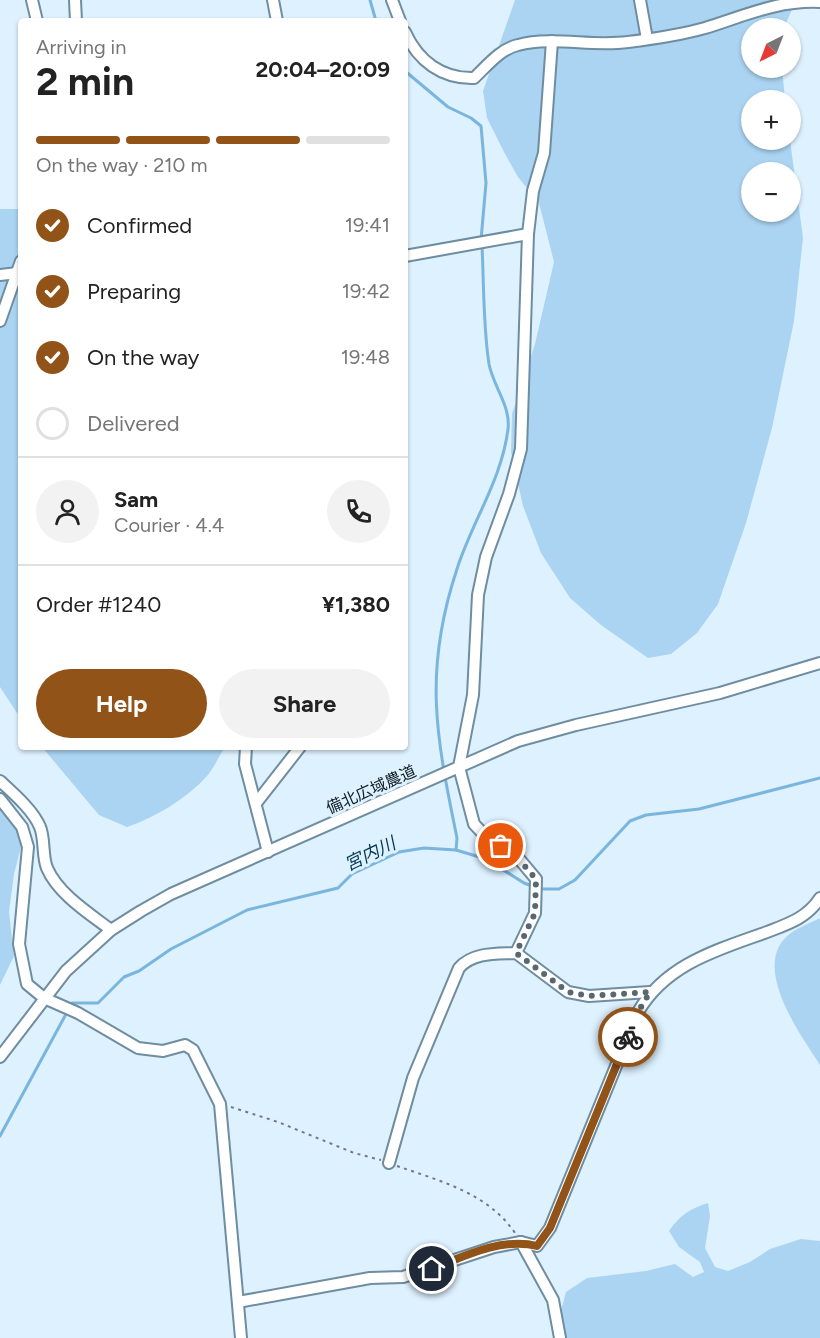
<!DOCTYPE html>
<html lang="en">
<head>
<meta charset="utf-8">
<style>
  :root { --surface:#fff; --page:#f2f2f2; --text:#222; --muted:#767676; --line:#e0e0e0; --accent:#915318 }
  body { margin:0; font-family:Figtree,"Noto Sans JP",sans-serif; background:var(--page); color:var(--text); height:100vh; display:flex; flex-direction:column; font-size:22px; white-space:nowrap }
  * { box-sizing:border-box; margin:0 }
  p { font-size:20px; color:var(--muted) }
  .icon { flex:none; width:33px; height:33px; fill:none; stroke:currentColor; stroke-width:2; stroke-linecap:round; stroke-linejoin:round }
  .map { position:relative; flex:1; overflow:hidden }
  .drawer { position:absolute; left:18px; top:18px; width:390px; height:732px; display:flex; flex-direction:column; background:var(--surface); border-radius:6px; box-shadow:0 2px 4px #0004 }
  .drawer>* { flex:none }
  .needle { width:39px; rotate:222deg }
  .buttons { position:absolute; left:741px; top:18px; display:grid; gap:12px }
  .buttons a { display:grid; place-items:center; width:60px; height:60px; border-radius:50%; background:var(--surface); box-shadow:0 2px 4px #0004; font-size:30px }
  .pin { position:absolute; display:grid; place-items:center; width:51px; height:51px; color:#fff; margin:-26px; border:3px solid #fff; border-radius:50%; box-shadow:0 2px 6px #0007 }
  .courier { position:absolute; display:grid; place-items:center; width:60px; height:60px; margin:-30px; border:4px solid #915318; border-radius:50%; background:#fff; color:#222; box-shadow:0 2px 8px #0007 }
  .headline em { font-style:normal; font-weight:700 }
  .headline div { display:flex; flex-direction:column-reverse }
  .headline { display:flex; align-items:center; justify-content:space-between; height:102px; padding:0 18px }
  h1 { font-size:39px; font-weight:700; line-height:45px }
  .bar { display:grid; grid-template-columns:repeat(4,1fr); gap:9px 6px; align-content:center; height:72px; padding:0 18px }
  .bar i { height:8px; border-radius:4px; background:var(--line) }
  .bar .on { background:var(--accent) }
  .bar p { grid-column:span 4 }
  .line { display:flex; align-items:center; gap:15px; padding:0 18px; border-top:2px solid var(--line) }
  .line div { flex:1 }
  .round { display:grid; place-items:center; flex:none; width:63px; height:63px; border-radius:32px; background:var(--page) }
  ol { padding:0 18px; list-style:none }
  li { display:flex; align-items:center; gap:18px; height:66px }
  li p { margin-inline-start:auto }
  li .icon { padding:6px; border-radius:50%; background:var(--accent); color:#fff; stroke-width:4 }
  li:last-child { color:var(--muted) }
  li i { width:33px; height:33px; border:3px solid var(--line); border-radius:50% }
  .button { display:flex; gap:12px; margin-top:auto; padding:12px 18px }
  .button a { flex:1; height:69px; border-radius:36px; background:var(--accent); color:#fff; font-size:24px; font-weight:700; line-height:69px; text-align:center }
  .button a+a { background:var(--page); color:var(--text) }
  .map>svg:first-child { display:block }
</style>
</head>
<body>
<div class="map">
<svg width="820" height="1338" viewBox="0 0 820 1338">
  <rect width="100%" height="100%" fill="#ddf1fe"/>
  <g fill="#aad4f2" fill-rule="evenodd">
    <path d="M515,0H796L784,28H752V68H782L785,100H752V140H790L803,238L794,321L772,428L746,523L718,604L697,633L671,654L648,658L601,625L570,598L541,553L523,506L511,452L512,414L535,344L554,262L539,203L518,177L504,152L487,118L483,91ZM752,172H790V212H752Z"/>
    <path d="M0,209H21V719L0,687Z"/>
    <path d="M42,747H225C219,756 214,768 207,776C186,799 156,817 127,827L99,815Z"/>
    <path d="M0,806L23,839L14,874L9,912L14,956L0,985Z"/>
    <path d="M820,918V1065C801,1035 748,964 791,933C799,927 811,923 820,918Z"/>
    <path d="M708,1203L710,1216L705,1248L715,1267L728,1271L750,1262L770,1249L801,1239L820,1241V1338H554L566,1292L587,1278L646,1271L675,1264L693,1277L704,1272L700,1262L679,1247L669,1231C679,1216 691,1208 708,1203Z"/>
  </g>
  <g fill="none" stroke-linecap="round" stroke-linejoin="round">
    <g stroke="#7ab5dd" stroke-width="3">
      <path d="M370,0L376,21"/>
      <path d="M405,71L448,107L471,118L481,126L486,183L481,240"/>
      <path d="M456,850L457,838C436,736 423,671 457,569C472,522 502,479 508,429C511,406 493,386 489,364C483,325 484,285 482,246"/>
      <path d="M0,1136L72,1003H98L124,977L139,971L171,949L247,910L338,888L352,874L399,852L424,848L456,850L486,859L524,883L540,889H559L575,880L630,821L646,815L699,809L820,778"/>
    </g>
    <defs>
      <g id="minor">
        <path d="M32,0L37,21"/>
        <path d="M75,0L76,21"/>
        <path d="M273,0L277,21"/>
        <path d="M392,0L400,21"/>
        <path d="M640,0L647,39"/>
        <path d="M405,32C418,61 442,79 474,78C487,66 500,49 518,45C554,36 591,47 628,42C653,39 680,35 705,28C744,16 778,0 820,2"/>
        <path d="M405,256L528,234"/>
        <path d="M0,275L17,273"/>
        <path d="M0,321L21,261"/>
        <path d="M246,747L245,764L268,852"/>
        <path d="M0,781C13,793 33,810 40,827C45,839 42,856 47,868C58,894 90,914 111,930"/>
        <path d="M0,799L22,827L28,847L19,944L27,984L44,998L78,1013L138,1048L163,1051L185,1045L193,1050L220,1104L241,1338"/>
        <path d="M257,802L300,747"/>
        <path d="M516,953L535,913L536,879L515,854L488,839L474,824L459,767L473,695L478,595L486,557L509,494L521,449L528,234L533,191L544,153L552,41"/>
        <path d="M0,1057L66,971L111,930L141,911L171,894L518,741L576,725L720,693L820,663"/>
        <path d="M389,1163L413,1078L459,968C473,952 496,954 516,953L568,992L589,996L650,992"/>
        <path d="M521,1242L553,1300L560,1338"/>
        <path d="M238,1302L370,1278L403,1277L494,1247L521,1242L537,1246L550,1228L638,1012C666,964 717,950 767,932C788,924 807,918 820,898"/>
      </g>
    </defs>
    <use href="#minor" stroke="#6f8da1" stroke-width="14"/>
    <g stroke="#6c7c86" stroke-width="2" stroke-dasharray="3 4.5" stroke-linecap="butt">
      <path d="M231,1107L278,1122L354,1153L381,1160"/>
      <path d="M397,1166C440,1181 488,1193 515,1233"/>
    </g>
    <use href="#minor" stroke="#fff" stroke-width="10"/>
  </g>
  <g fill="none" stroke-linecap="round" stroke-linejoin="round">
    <path stroke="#586770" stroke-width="6" stroke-dasharray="0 10.8" d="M501,846L514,854L536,879L535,913L516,953L568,992L589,996L650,992L638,1012L628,1037"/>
    <path stroke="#915318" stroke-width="8" d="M432,1269C464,1256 503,1237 537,1246L550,1228L628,1037"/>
  </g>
  <g text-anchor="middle" stroke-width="6" stroke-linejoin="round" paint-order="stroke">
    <g font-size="16" fill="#101c24" stroke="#ddf1fe">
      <text transform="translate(371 789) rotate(-24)" y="6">備北広域農道</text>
    </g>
    <g font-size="18" font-style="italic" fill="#073954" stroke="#ddf1fe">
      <text transform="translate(370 854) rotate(-26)" y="6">宮内川</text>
    </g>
  </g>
</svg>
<div class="buttons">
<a><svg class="needle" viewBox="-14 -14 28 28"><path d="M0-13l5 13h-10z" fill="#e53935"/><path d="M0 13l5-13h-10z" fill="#767676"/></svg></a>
<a>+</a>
<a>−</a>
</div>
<div class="pin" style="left:501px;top:846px;background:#ea580c"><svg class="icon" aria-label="bag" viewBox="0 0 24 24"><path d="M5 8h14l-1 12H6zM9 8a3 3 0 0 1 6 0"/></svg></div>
<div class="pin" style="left:432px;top:1269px;background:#1f2937"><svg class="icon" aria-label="home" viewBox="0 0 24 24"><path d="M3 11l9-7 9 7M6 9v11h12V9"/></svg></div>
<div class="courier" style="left:628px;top:1037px"><svg class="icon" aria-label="bike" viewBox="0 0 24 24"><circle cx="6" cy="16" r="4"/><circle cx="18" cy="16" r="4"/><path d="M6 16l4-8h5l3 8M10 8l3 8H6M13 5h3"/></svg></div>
<section class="drawer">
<div class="headline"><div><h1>2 min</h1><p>Arriving in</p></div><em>20:04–20:09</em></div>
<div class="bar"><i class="on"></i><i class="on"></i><i class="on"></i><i></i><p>On the way · 210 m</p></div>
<ol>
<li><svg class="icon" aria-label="check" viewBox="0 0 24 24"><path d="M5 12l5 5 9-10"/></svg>Confirmed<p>19:41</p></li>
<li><svg class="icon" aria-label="check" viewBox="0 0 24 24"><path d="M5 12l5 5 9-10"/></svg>Preparing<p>19:42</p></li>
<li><svg class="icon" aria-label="check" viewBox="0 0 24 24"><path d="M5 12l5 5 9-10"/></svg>On the way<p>19:48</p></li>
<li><i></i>Delivered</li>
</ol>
<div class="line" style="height:108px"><a class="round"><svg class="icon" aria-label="person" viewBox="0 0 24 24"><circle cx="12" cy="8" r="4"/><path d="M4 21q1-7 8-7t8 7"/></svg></a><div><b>Sam</b><p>Courier · 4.4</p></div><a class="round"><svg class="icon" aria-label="phone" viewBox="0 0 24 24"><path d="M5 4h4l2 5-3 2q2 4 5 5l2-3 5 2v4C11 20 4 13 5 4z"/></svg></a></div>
<div class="line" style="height:78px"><div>Order #1240</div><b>¥1,380</b></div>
<div class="button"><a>Help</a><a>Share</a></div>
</section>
</div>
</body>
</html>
